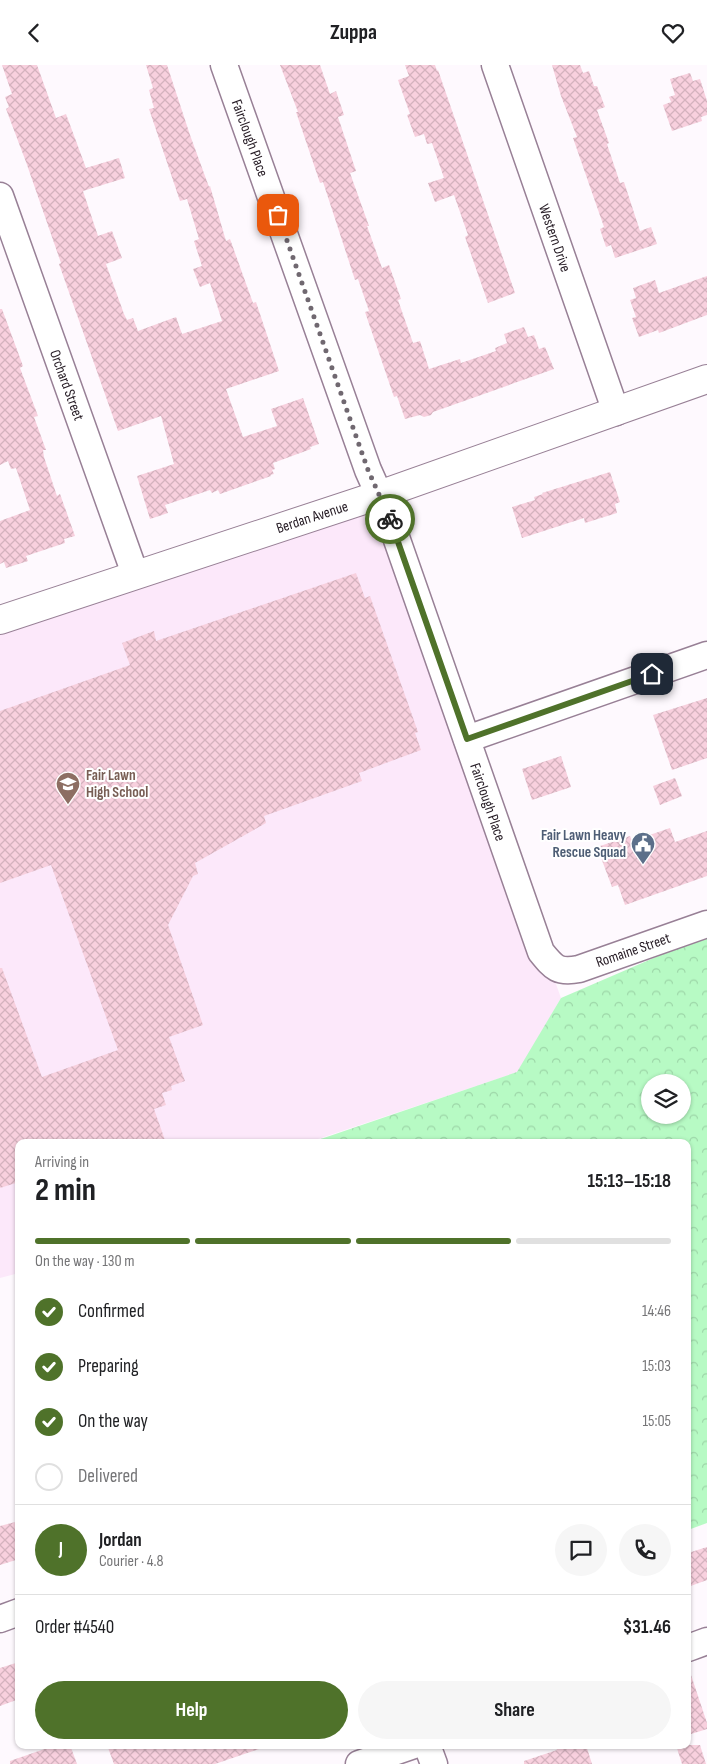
<!DOCTYPE html>
<html lang="en">
<head>
<meta charset="utf-8">
<style>
  :root { --surface:#fff; --page:#f6f6f6; --text:#202124; --muted:#757577; --line:#e0e0e0; --accent:#4f722a }
  body { margin:0; font-family:"Sofia Sans Condensed",sans-serif; background:var(--page); color:var(--text); height:100vh; display:flex; flex-direction:column; font-size:19px; white-space:nowrap }
  * { box-sizing:border-box; margin:0 }
  p { font-size:16px; color:var(--muted) }
  .icon { flex:none; width:28px; height:28px; fill:none; stroke:currentColor; stroke-width:2; stroke-linecap:round; stroke-linejoin:round }
  .map { position:relative; flex:1; overflow:hidden }
  .drawer { position:absolute; left:15px; top:1074px; width:676px; height:610px; display:flex; flex-direction:column; background:var(--surface); border-radius:10px; box-shadow:0 1px 4px #0004 }
  .drawer>* { flex:none }
  .buttons { position:absolute; left:641px; top:1009px; display:grid; gap:10px }
  .buttons a { display:grid; place-items:center; width:50px; height:50px; border-radius:50%; background:var(--surface); box-shadow:0 1px 4px #0004; font-size:25px }
  .pin { position:absolute; display:grid; place-items:center; width:42px; height:42px; color:#fff; margin:-21px; border-radius:10px; box-shadow:0 2px 8px #0006 }
  .courier { position:absolute; display:grid; place-items:center; width:50px; height:50px; margin:-25px; border:4px solid #4f722a; border-radius:50%; background:#fff; color:#222; box-shadow:0 1px 6px #0007 }
  .overview em { font-style:normal; font-weight:700 }
  .overview div { display:flex; flex-direction:column-reverse }
  .overview { display:flex; align-items:center; justify-content:space-between; height:85px; padding:0 20px }
  h1 { font-size:32px; font-weight:700; line-height:38px }
  .bar { display:grid; grid-template-columns:repeat(4,1fr); gap:8px 5px; align-content:center; height:60px; padding:0 20px }
  .bar i { height:6px; border-radius:4px; background:var(--line) }
  .bar .current { background:var(--accent) }
  .bar p { grid-column:span 4 }
  .line { display:flex; align-items:center; gap:12px; padding:0 20px; border-top:1px solid var(--line) }
  .line div { flex:1 }
  .round { display:grid; place-items:center; flex:none; width:52px; height:52px; border-radius:26px; background:var(--page) }
  ol { padding:0 20px; list-style:none }
  li { display:flex; align-items:center; gap:15px; height:55px }
  li p { margin-inline-start:auto }
  li .icon { padding:5px; border-radius:50%; background:var(--accent); color:#fff; stroke-width:4 }
  li:last-child { color:var(--muted) }
  li i { width:28px; height:28px; border:2px solid var(--line); border-radius:50% }
  .action { display:flex; gap:10px; margin-top:auto; padding:10px 20px }
  .action a { flex:1; height:58px; border-radius:30px; background:var(--accent); color:#fff; font-size:20px; font-weight:700; line-height:58px; text-align:center }
  .action a+a { background:var(--page); color:var(--text) }
  header { display:flex; justify-content:space-between; align-items:center; height:65px; padding:0 20px; background:var(--surface); font-size:22px; font-weight:700 }
  .map>svg:first-child { display:block }
</style>
</head>
<body>
<header><svg class="icon" aria-label="back" viewBox="0 0 24 24"><path d="M15 5l-7 7 7 7"/></svg>Zuppa<svg class="icon" aria-label="heart" viewBox="0 0 24 24"><path d="M12 20l-8-8c-3-5 5-10 8-4 3-6 11-1 8 4z"/></svg></header>
<div class="map">
<svg width="707" height="1699" viewBox="0 0 707 1699">
  <defs>
    <pattern id="park-crowns" width="20" height="18" patternUnits="userSpaceOnUse" patternTransform="scale(1.25)"><rect width="20" height="18" fill="#b7fac4"/><path d="M2 6a3 3 0 1 1 6 0M12 15a3 3 0 1 1 6 0" fill="none" stroke="#9dd6a8"/></pattern>
    <pattern id="building-cross-hatch" width="8" height="8" patternUnits="userSpaceOnUse" patternTransform="scale(1.25)"><rect width="8" height="8" fill="#f8d0de"/><path d="M0 0l8 8M0 8l8-8" fill="none" stroke="#d4b2be"/></pattern>
  </defs>
  <rect width="100%" height="100%" fill="#fef9fe"/>
  <path fill="#fce8fa" d="M379,430L561,933L518,1007L309,1077L19,1078V1208L0,1213V555Z"/>
  <path fill="url(#park-crowns)" fill-rule="evenodd" d="M707,870V1458L688,1465V1078H309L517,1007L561,933ZM650,1018H682V1050H650Z"/>
  <g fill="url(#building-cross-hatch)">
    <path d="M2,0H37L56,53L66,49L86,103L119,93L125,113L83,126L98,171L112,166L122,193L106,199L124,249L127,255L133,253L138,266L176,252L182,269L222,256L210,218L200,222L193,204L202,201L194,176L199,174L187,134L180,136L149,44L154,43L149,25L153,23L146,0H167L190,70L209,122L210,121L226,176L230,174L253,238L256,237L279,306L226,324L243,372L277,361L271,344L303,333L319,379L310,382L311,384L273,398L275,404L272,405L274,409L270,410L271,411L220,429L218,425L212,428L210,425L165,440L168,448L150,454L137,411L174,399L161,351L118,366L59,199L61,198L26,97L6,44L9,42L5,32L12,29Z"/>
    <path d="M280,0H320L330,29L336,26L344,50L338,52L356,106L350,108L369,161H367L382,203L389,200L401,234L398,235L413,278L420,276L429,304L460,294L461,298L496,286L495,283L507,278L504,269L524,262L528,272L534,270L539,284L545,282L554,304L433,347L431,350L424,352L420,350L405,354L397,331L394,332L365,247L369,246L358,214L355,215L323,117L320,118L317,109L296,47H298Z"/>
    <path d="M405,0H435L437,6L438,5L515,228L488,238L465,172L468,170L454,130L435,137L428,118L444,113L432,78L427,79L424,69L415,72L407,50L410,49L398,15L409,11Z"/>
    <path d="M552,0H580L583,8L589,6L594,21H597L605,42L597,45L609,78L607,79L620,118L624,117L640,166L651,162L657,179L615,193L611,180L606,182L600,164L604,162L573,73L577,72L561,31Z"/>
    <path d="M690,8L693,16L700,14L707,36V50L701,52L702,56L672,66L663,40L671,37L669,32L675,30L670,14Z"/>
    <path d="M707,211V250L659,268L658,265L639,272L632,253L636,252L630,235L636,233L633,223L655,215L659,228Z"/>
    <path d="M0,244H2L23,301L20,303L38,351L34,352L46,385H43L44,392L57,431L60,429L75,471L64,474L65,478L26,491L28,496L6,503L4,497L0,499V456L30,445L16,403L11,404L8,396L0,400Z"/>
    <path d="M610,407L620,437L615,439L617,448L585,458L584,453L522,473L512,442L535,435L534,432L543,429L542,428Z"/>
    <path d="M356,508L365,533L370,531L418,667L415,668L421,685L359,708L362,716L264,751L266,758L195,798L198,809L193,811L168,860L203,960L169,972L185,1016L171,1021L172,1025L162,1028L166,1040L154,1044L166,1078H19V1117L0,1123V903H2L42,1012L118,985L51,800L0,818V646L130,600L122,578L154,566L156,576Z"/>
    <path d="M707,633V693L672,705L653,650Z"/>
    <path d="M561,691L571,722L532,735L522,704Z"/>
    <path d="M675,713L682,731L660,740L653,721Z"/>
    <path d="M670,763L675,777L707,766V811L625,840L618,820L612,822L597,782L630,771L632,776Z"/>
    <path d="M19,1456V1494L0,1500V1461Z"/>
    <path d="M707,1482V1515L688,1522V1488Z"/>
    <path d="M19,1597V1634L0,1641V1603Z"/>
    <path d="M688,1610H691L707,1658V1664L688,1670Z"/>
    <path d="M56,1680H70L77,1699H10V1696Z"/>
    <path d="M107,1680H262V1683L215,1699H114Z"/>
    <path d="M555,1680H586L592,1699H524V1696L557,1685Z"/>
    <path d="M676,1680H700L706,1699H682Z"/>
  </g>
  <g fill="none" stroke-linecap="round" stroke-linejoin="round">
    <defs>
      <g id="street">
        <path d="M224,0L368,405L389,452L541,887C554,903 558,908 579,904L707,859"/>
        <path d="M495,0L616,347"/>
        <path d="M0,131L135,509"/>
        <path d="M467,674L707,590"/>
        <path d="M0,1554L19,1547"/>
        <path d="M688,1583L707,1576"/>
        <path d="M427,1680L434,1699"/>
        <path d="M359,1699L414,1680"/>
      </g>
      <path id="secondary" d="M0,555L379,430L707,314"/>
    </defs>
    <use href="#street" stroke="#988096" stroke-width="29"/>
    <use href="#secondary" stroke="#988096" stroke-width="30"/>
    <use href="#street" stroke="#fff" stroke-width="26"/>
    <use href="#secondary" stroke="#fff" stroke-width="28"/>
  </g>
  <g fill="none" stroke-linecap="round" stroke-linejoin="round">
    <path stroke="#706870" stroke-width="5" stroke-dasharray="0 9" d="M278,150L368,405L390,454"/>
    <path stroke="#4f722a" stroke-width="6" d="M390,454L467,674L652,609"/>
  </g>
  <defs>
    <symbol id="school-pin" viewBox="-11 -11 22 30"><path d="M0 17L-7.5 6A9.5 9.5 0 1 1 7.5 6Z" fill="#8d6e63" stroke="#fff"/><path d="M0-5L7-2L0 1L-7-2ZM-4 1L0 2.5L4 1V4Q0 6-4 4Z" fill="#fff"/></symbol>
    <symbol id="civic-pin" viewBox="-11 -11 22 30"><path d="M0 17L-7.5 6A9.5 9.5 0 1 1 7.5 6Z" fill="#5c6f8a" stroke="#fff"/><path d="M-.6-6.5H3V-4.5H.6V-3L4-1V1h2V6H-6V1h2V-1L-.6-3ZM-1.2 2.5V6h2.4V2.5Z" fill="#fff"/></symbol>
  </defs>
  <g fill-rule="evenodd">
    <use href="#school-pin" x="54" y="705" width="28" height="38"/>
    <use href="#civic-pin" x="629" y="765" width="28" height="38"/>
  </g>
  <g text-anchor="middle" stroke-width="4" stroke-linejoin="round" paint-order="stroke">
    <g font-size="15" fill="#241a23" stroke="#fff">
      <text transform="translate(250 73) rotate(70)" y="5">Fairclough Place</text>
      <text transform="translate(555 173) rotate(71)" y="5">Western Drive</text>
      <text transform="translate(67 320) rotate(70)" y="5">Orchard Street</text>
      <text transform="translate(312 452) rotate(-18)" y="5">Berdan Avenue</text>
      <text transform="translate(488 737) rotate(71)" y="5">Fairclough Place</text>
      <text transform="translate(633 885) rotate(-19)" y="5">Romaine Street</text>
    </g>
    <g font-size="15" font-weight="bold" fill="#785e54" stroke="#fff" text-anchor="start">
      <text x="86" y="715">Fair Lawn<tspan x="86" dy="17">High School</tspan></text>
    </g>
    <g font-size="15" font-weight="bold" fill="#4e5e75" stroke="#fff" text-anchor="end">
      <text x="626" y="775">Fair Lawn Heavy<tspan x="626" dy="17">Rescue Squad</tspan></text>
    </g>
  </g>
</svg>
<div class="buttons">
<a><svg class="icon" aria-label="layers" viewBox="0 0 24 24"><path d="M12 4l9 5-9 5-9-5zM3 14l9 5 9-5"/></svg></a>
</div>
<div class="pin" style="left:278px;top:150px;background:#ea580c"><svg class="icon" aria-label="bag" viewBox="0 0 24 24"><path d="M5 8h14l-1 12H6zM9 8a3 3 0 0 1 6 0"/></svg></div>
<div class="pin" style="left:652px;top:609px;background:#1f2937"><svg class="icon" aria-label="home" viewBox="0 0 24 24"><path d="M3 11l9-7 9 7M6 9v11h12V9"/></svg></div>
<div class="courier" style="left:390px;top:454px"><svg class="icon" aria-label="bike" viewBox="0 0 24 24"><circle cx="6" cy="16" r="4"/><circle cx="18" cy="16" r="4"/><path d="M6 16l4-8h5l3 8M10 8l3 8H6M13 5h3"/></svg></div>
<section class="drawer">
<div class="overview"><div><h1>2 min</h1><p>Arriving in</p></div><em>15:13–15:18</em></div>
<div class="bar"><i class="current"></i><i class="current"></i><i class="current"></i><i></i><p>On the way · 130 m</p></div>
<ol>
<li><svg class="icon" aria-label="check" viewBox="0 0 24 24"><path d="M5 12l5 5 9-10"/></svg>Confirmed<p>14:46</p></li>
<li><svg class="icon" aria-label="check" viewBox="0 0 24 24"><path d="M5 12l5 5 9-10"/></svg>Preparing<p>15:03</p></li>
<li><svg class="icon" aria-label="check" viewBox="0 0 24 24"><path d="M5 12l5 5 9-10"/></svg>On the way<p>15:05</p></li>
<li><i></i>Delivered</li>
</ol>
<div class="line" style="height:90px"><b class="round" style="background:var(--accent);color:#fff">J</b><div><b>Jordan</b><p>Courier · 4.8</p></div><a class="round"><svg class="icon" aria-label="chat" viewBox="0 0 24 24"><path d="M4 5h16v11H9l-5 4z"/></svg></a><a class="round"><svg class="icon" aria-label="phone" viewBox="0 0 24 24"><path d="M5 4h4l2 5-3 2q2 4 5 5l2-3 5 2v4C11 20 4 13 5 4z"/></svg></a></div>
<div class="line" style="height:65px"><div>Order #4540</div><b>$31.46</b></div>
<div class="action"><a>Help</a><a>Share</a></div>
</section>
</div>
</body>
</html>
